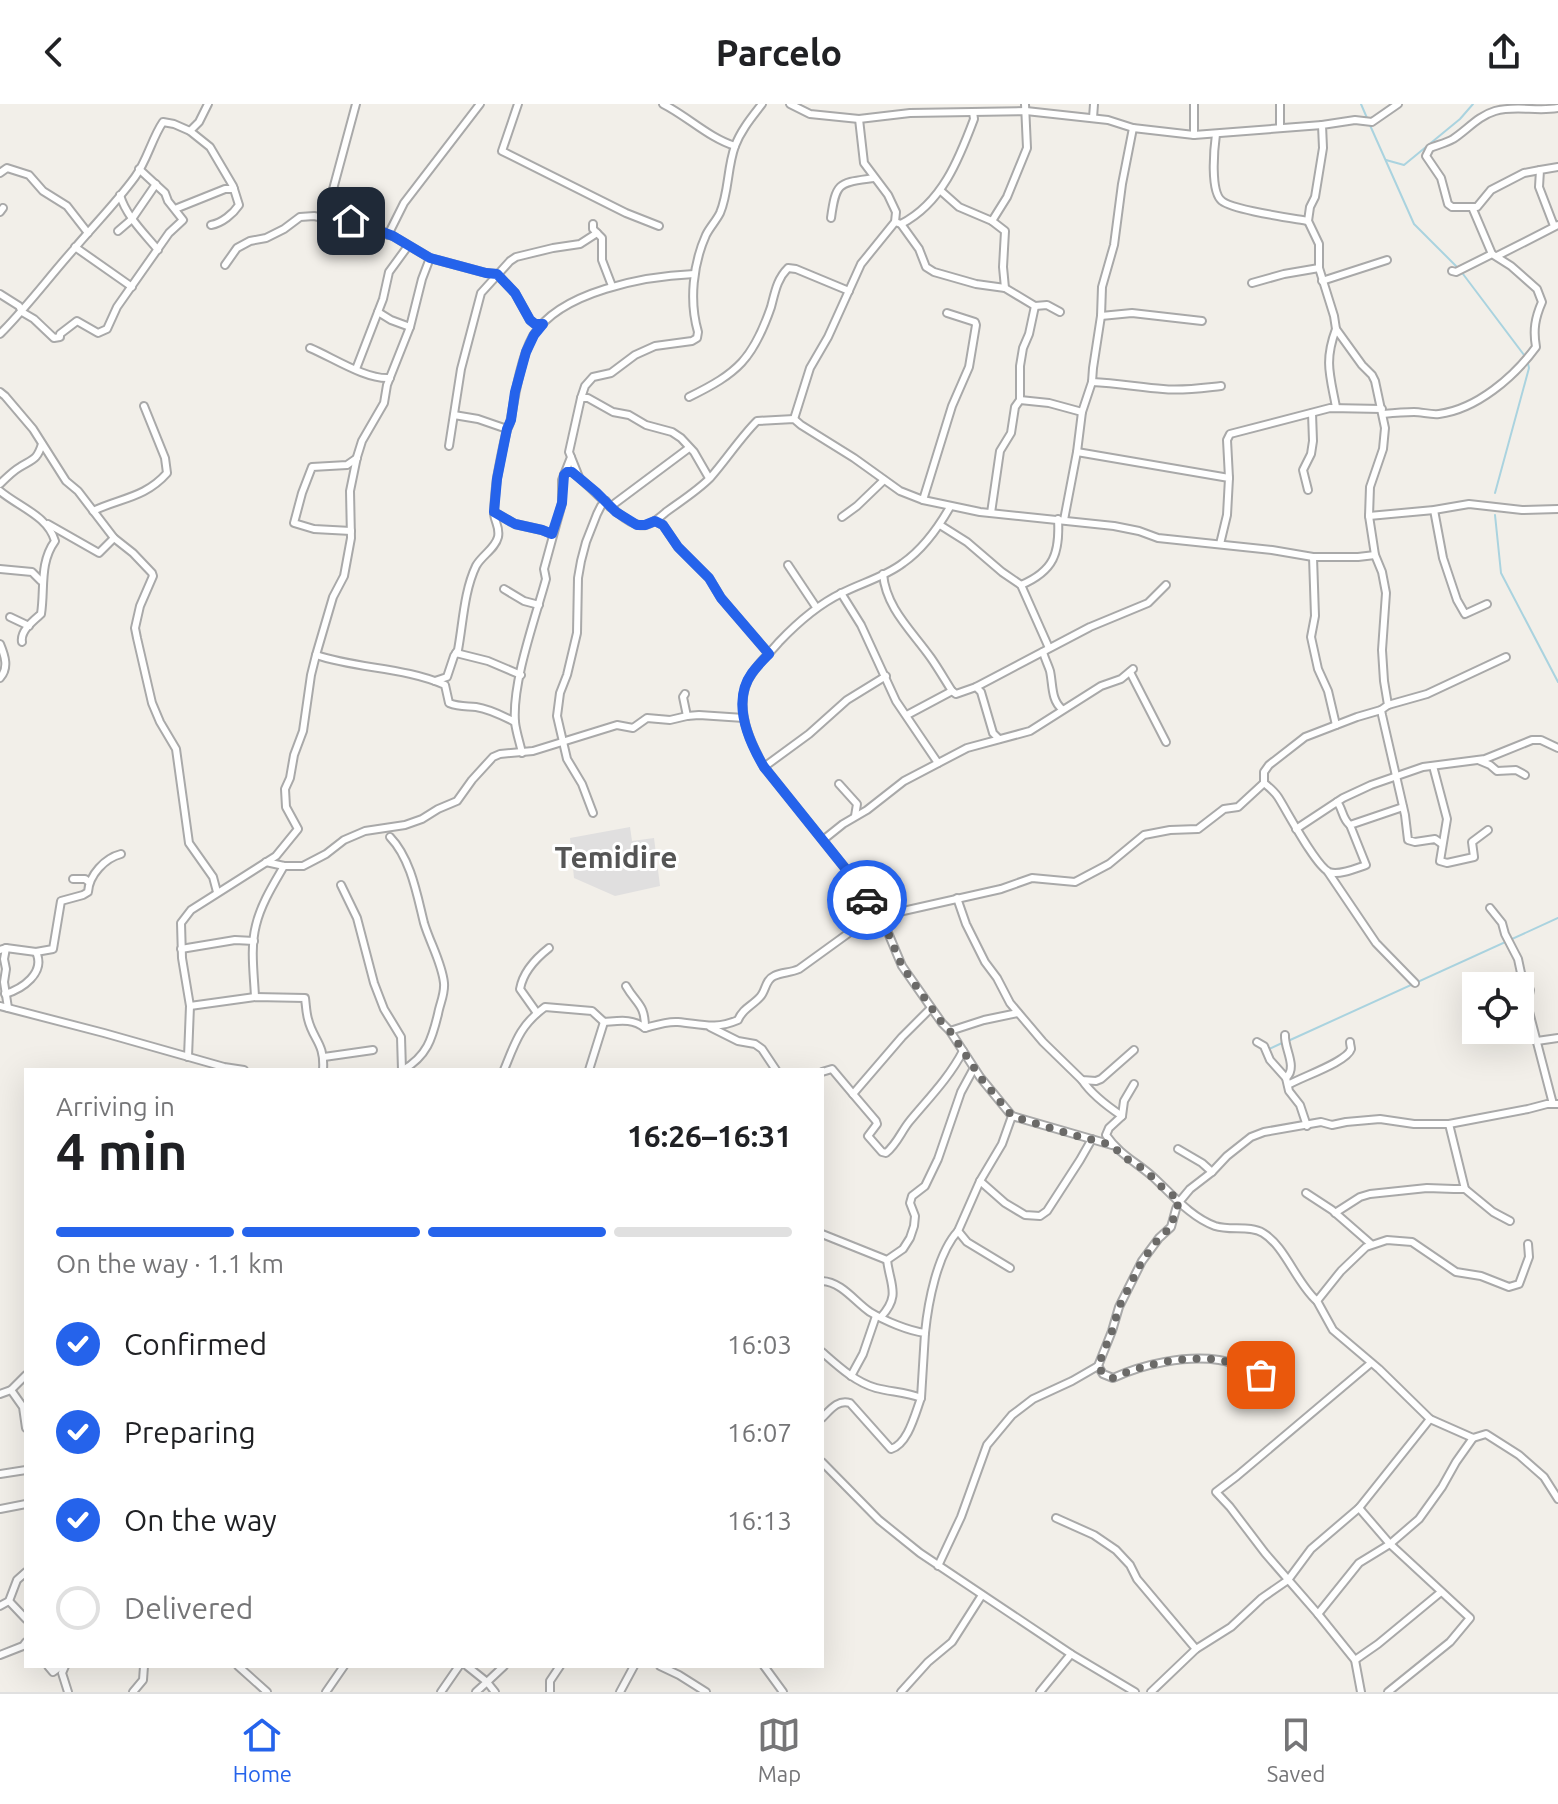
<!DOCTYPE html>
<html lang="en">
<head>
<meta charset="utf-8">
<style>
  :root { --surface:#fff; --page:#f6f6f6; --text:#202124; --muted:#757577; --line:#e0e0e0; --accent:#2563eb }
  body { margin:0; font-family:Ubuntu,sans-serif; background:var(--page); color:var(--text); height:100vh; display:flex; flex-direction:column; font-size:30px; white-space:nowrap }
  * { box-sizing:border-box; margin:0 }
  p { font-size:26px; color:var(--muted) }
  .icon { flex:none; width:44px; height:44px; fill:none; stroke:currentColor; stroke-width:2; stroke-linecap:round; stroke-linejoin:round }
  .map { position:relative; flex:1; overflow:hidden }
  .sheet { position:absolute; left:24px; top:964px; width:800px; height:600px; display:flex; flex-direction:column; background:var(--surface); border-radius:0px; box-shadow:0 8px 32px #0002 }
  .sheet>* { flex:none }
  .tools { position:absolute; left:1462px; top:868px; display:grid; gap:16px }
  .tools a { display:grid; place-items:center; width:72px; height:72px; border-radius:0px; background:var(--surface); box-shadow:0 8px 32px #0002; font-size:40px }
  .pin { position:absolute; display:grid; place-items:center; width:68px; height:68px; color:#fff; margin:-34px; border-radius:16px; box-shadow:0 4px 12px #0006 }
  .courier { position:absolute; display:grid; place-items:center; width:80px; height:80px; margin:-40px; border:6px solid #2563eb; border-radius:50%; background:#fff; color:#222; box-shadow:0 2px 10px #0007 }
  .summary em { font-style:normal; font-weight:700 }
  .summary div { display:flex; flex-direction:column-reverse }
  .summary { display:flex; align-items:center; justify-content:space-between; height:136px; padding:0 32px }
  h1 { font-size:52px; font-weight:700; line-height:60px }
  .bar { display:grid; grid-template-columns:repeat(4,1fr); gap:12px 8px; align-content:center; height:96px; padding:0 32px }
  .bar i { height:10px; border-radius:6px; background:var(--line) }
  .bar .on { background:var(--accent) }
  .bar p { grid-column:span 4 }
  ol { padding:0 32px; list-style:none }
  li { display:flex; align-items:center; gap:24px; height:88px }
  li p { margin-inline-start:auto }
  li .icon { padding:8px; border-radius:50%; background:var(--accent); color:#fff; stroke-width:4 }
  li:last-child { color:var(--muted) }
  li i { width:44px; height:44px; border:4px solid var(--line); border-radius:50% }
  header { display:flex; justify-content:space-between; align-items:center; height:104px; padding:0 32px; background:var(--surface); font-size:36px; font-weight:700 }
  .tab-bar { display:flex; justify-content:space-around; align-items:center; height:112px; border-top:2px solid var(--line); background:var(--surface); font-size:22px; color:var(--muted) }
  .tab-bar a { display:grid; justify-items:center; gap:4px }
  .tab-bar .on { color:var(--accent) }
  .map>svg:first-child { display:block }
</style>
</head>
<body>
<header><svg class="icon" aria-label="back" viewBox="0 0 24 24"><path d="M15 5l-7 7 7 7"/></svg>Parcelo<svg class="icon" aria-label="share" viewBox="0 0 24 24"><path d="M12 15V3M7 8l5-5 5 5M5 13v7h14v-7"/></svg></header>
<div class="map">
<svg width="1558" height="1588" viewBox="0 0 1558 1588">
  <rect width="100%" height="100%" fill="#f2efe9"/>
  <path fill="#e0dfdf" d="M630,723L632,737L654,734L660,782L615,792L574,774L570,734Z"/>
  <g fill="none" stroke-linecap="round" stroke-linejoin="round">
    <g stroke="#aad3df" stroke-width="2">
      <path d="M1361,0L1367,14"/>
      <path d="M1369,19L1414,120L1460,166L1527,255L1529,264L1495,389"/>
      <path d="M1386,56L1404,61L1460,15L1473,0"/>
      <path d="M1495,411L1501,469L1558,578"/>
      <path d="M1288,937L1558,814"/>
      <path d="M1269,945L1282,939"/>
    </g>
    <defs>
      <g id="minor">
        <path d="M518,0L502,47L626,109L659,122"/>
        <path d="M663,0C687,12 709,34 735,42"/>
        <path d="M790,0L810,10L859,15L910,9L1026,7L1108,16L1133,24L1194,31L1322,21"/>
        <path d="M1280,0V24"/>
        <path d="M1398,0L1372,18L1355,16L1322,21L1323,44L1315,93L1310,103L1308,117L1319,140V164L1334,212L1336,225L1362,261L1372,271L1375,277L1385,324L1383,345L1370,383L1369,412L1375,451L1382,468L1386,489L1382,546L1384,577L1388,601L1381,606L1382,611L1405,711L1408,736L1415,738L1435,735L1442,740"/>
        <path d="M1093,14L1094,0"/>
        <path d="M1133,24L1122,80L1114,141L1102,183L1101,212L1132,209L1202,217"/>
        <path d="M190,27L199,18L208,0"/>
        <path d="M1216,30C1214,45 1210,88 1222,97C1233,106 1291,114 1308,117"/>
        <path d="M1194,31V0"/>
        <path d="M1540,66L1524,69L1491,86L1477,103H1452L1448,100L1441,74L1426,52L1430,44C1437,41 1446,39 1453,35C1467,26 1478,12 1495,7C1516,1 1537,8 1558,4"/>
        <path d="M0,69L7,64L29,71L43,87L67,102L88,129"/>
        <path d="M941,87L959,103L992,117L1005,127L1003,163L1005,184"/>
        <path d="M120,91C126,112 144,129 158,146"/>
        <path d="M1472,103L1492,150"/>
        <path d="M175,105L225,85H234"/>
        <path d="M0,108L3,104"/>
        <path d="M831,114C836,77 839,79 874,74"/>
        <path d="M325,115L356,0"/>
        <path d="M992,117L1007,93L1027,44L1025,0"/>
        <path d="M895,118L901,120L919,145L926,163L934,168L976,180L1005,184L1035,202L1047,201L1060,208"/>
        <path d="M901,120C942,99 959,55 974,15L973,8"/>
        <path d="M1554,122L1539,83L1540,66L1558,63"/>
        <path d="M118,127L132,115L156,80"/>
        <path d="M597,129L602,134V156L612,182"/>
        <path d="M388,131L404,99L480,0"/>
        <path d="M75,143L132,183"/>
        <path d="M1497,152L1558,121"/>
        <path d="M225,161L237,144L250,137L266,134L284,125L300,113L314,112L338,117H351L366,125L380,127L393,132L430,154L486,169L497,170L515,189L530,216L535,220H543"/>
        <path d="M1322,177L1387,156"/>
        <path d="M1252,179L1284,170L1319,164"/>
        <path d="M0,190L19,202L22,208L34,215L54,234L60,233V230L77,217L98,229L107,225L117,203L169,129L183,116L168,97L165,89L139,65"/>
        <path d="M378,208L391,216L410,223"/>
        <path d="M1336,225C1324,257 1330,271 1336,303"/>
        <path d="M0,230C27,203 49,173 74,145C94,121 116,99 135,73C147,57 152,34 163,18L174,20L190,27L210,43L233,82L239,101C233,110 222,119 211,121"/>
        <path d="M310,244C332,253 366,276 390,274"/>
        <path d="M356,265L383,195L389,168L408,142"/>
        <path d="M1092,278C1116,279 1139,283 1163,285C1182,287 1202,284 1221,282"/>
        <path d="M0,288L5,292L33,325L66,377L78,387L114,434L133,449L152,469L153,472L140,502L135,524L137,534L152,599L160,618L176,645L189,739L213,773L217,788"/>
        <path d="M689,293C738,269 753,255 771,203C775,188 777,175 788,164L796,165L849,187"/>
        <path d="M581,294H588L613,308L629,311L646,321L672,328L681,334L694,348L709,374"/>
        <path d="M1020,296L1049,299L1082,308"/>
        <path d="M1383,310C1393,309 1404,308 1414,308C1422,308 1431,311 1439,310C1477,305 1514,273 1536,243C1533,226 1535,214 1542,198L1537,185L1511,162L1492,150L1456,168L1452,167"/>
        <path d="M454,311L478,315L507,325"/>
        <path d="M794,315L810,264L828,233L861,160L895,118L896,108L888,91L864,59L859,15"/>
        <path d="M449,342L461,265L481,189L510,157L516,153L553,144L580,140L597,129L593,125V120"/>
        <path d="M1077,348L1229,374L1227,411L1220,440"/>
        <path d="M571,353L579,373"/>
        <path d="M564,371L567,368H572C589,380 621,418 639,421C649,423 659,414 666,408C681,397 697,387 710,374C726,356 740,334 757,317L794,315L801,321L854,354L900,387L923,396L980,408L1114,422L1139,427L1158,434L1272,446L1313,453H1358L1375,451"/>
        <path d="M1229,374L1227,336L1230,330L1330,304L1382,305"/>
        <path d="M0,380C6,374 13,367 20,363C33,355 37,356 42,340"/>
        <path d="M1308,386L1303,366L1311,350L1313,337L1312,309"/>
        <path d="M0,387C19,403 48,412 55,437C39,459 45,485 41,510C33,517 20,527 22,538"/>
        <path d="M923,396L952,302L969,263L976,221L975,218L947,209"/>
        <path d="M610,403L689,344"/>
        <path d="M950,403C938,424 923,445 903,459C885,473 861,479 842,489C817,501 798,518 779,538C769,550 755,562 748,576C734,605 750,638 764,663L861,784L875,810L881,812L902,862L942,919L950,927L980,973L1012,1012L1112,1041"/>
        <path d="M1434,406L1443,454L1457,496L1465,510L1487,500"/>
        <path d="M93,407C120,394 145,394 167,369L165,354L144,302"/>
        <path d="M494,408L515,420L542,426L552,430"/>
        <path d="M991,409L1000,347L1011,329L1015,303L1020,296V262L1023,244L1029,230L1035,202"/>
        <path d="M1369,412L1434,406L1469,400L1522,406L1558,405"/>
        <path d="M842,413L857,402L884,376"/>
        <path d="M1064,416L1077,348L1082,308L1092,278L1093,264L1101,212"/>
        <path d="M655,417L663,421L678,443L709,474L721,494L769,550"/>
        <path d="M48,420L99,449L114,434"/>
        <path d="M940,421L967,438L1002,468L1021,481L1049,544"/>
        <path d="M351,427L314,425L294,419L302,389L312,363L347,361L357,354"/>
        <path d="M1313,453L1315,512L1311,533L1318,565L1328,587L1336,621"/>
        <path d="M788,461L816,503"/>
        <path d="M0,465L32,468L41,477"/>
        <path d="M883,470C886,504 912,527 931,554C938,564 945,576 952,587"/>
        <path d="M1021,481C1054,467 1060,449 1058,415"/>
        <path d="M504,485L524,497L539,501"/>
        <path d="M841,489L861,521L896,597L938,659"/>
        <path d="M10,513L29,522"/>
        <path d="M0,540C5,552 9,564 0,574"/>
        <path d="M1043,548C1045,555 1048,561 1050,567C1053,581 1051,596 1062,605"/>
        <path d="M456,549L488,557L521,571"/>
        <path d="M316,551C358,565 404,563 445,581L449,599C459,603 466,602 476,603C490,605 503,612 515,618"/>
        <path d="M1130,568L1166,638"/>
        <path d="M435,577L447,573L454,552L458,546C463,519 464,487 476,462C482,451 495,445 498,433C500,423 495,419 494,410C494,404 496,380 497,374C500,358 503,341 507,326C509,320 510,321 511,314C515,291 521,253 533,232C560,187 646,172 694,170"/>
        <path d="M976,583L981,588L993,629L999,635"/>
        <path d="M685,590L683,593L687,612"/>
        <path d="M1388,601L1427,590L1506,553"/>
        <path d="M907,611L952,587L956,590L976,583L1090,523L1148,499L1166,481"/>
        <path d="M522,649C520,639 516,628 515,618C512,578 535,515 546,475L544,465L562,399V376L571,353L569,348L581,294L585,282L593,273L611,269L635,251L655,242L692,237L697,234L698,228C689,197 693,160 706,131C710,123 716,117 720,109C729,88 727,64 735,42C741,26 752,13 762,0"/>
        <path d="M1478,656L1490,661L1497,667L1516,666L1525,671"/>
        <path d="M1433,662L1447,715L1440,757L1447,759L1474,753L1472,738L1488,726"/>
        <path d="M764,663L809,630L847,596L886,572"/>
        <path d="M1264,679C1269,683 1274,687 1278,693C1287,707 1315,761 1329,768C1339,772 1357,764 1366,761L1350,721L1403,703"/>
        <path d="M839,680L857,700L855,712"/>
        <path d="M1337,698C1343,705 1342,715 1350,721"/>
        <path d="M593,709L582,680L567,655L557,612L560,589L567,571L577,529L578,474L581,457L586,438L597,410L601,402L606,397"/>
        <path d="M1296,725L1343,694L1371,681L1423,663L1485,655L1532,636H1541L1558,644"/>
        <path d="M390,733C411,755 417,791 424,819C430,839 442,859 444,879C445,890 440,899 438,910C432,935 427,952 403,966"/>
        <path d="M823,736L843,720L867,706L904,677L967,644L1030,627L1101,582L1121,575L1133,565"/>
        <path d="M266,758L284,762H303L326,750L344,736L365,727L405,721L422,715L438,705L457,697L472,676L493,653L500,650L533,647L617,621L633,624L647,614L670,616L687,612L699,611L744,614"/>
        <path d="M1328,768L1376,839L1415,879"/>
        <path d="M73,775H85L89,778"/>
        <path d="M341,781L357,814L374,879L384,905L401,933L402,966"/>
        <path d="M957,794L966,820L985,858L997,874L1010,899L1043,938L1082,976L1096,977L1101,975L1134,946"/>
        <path d="M1490,804L1502,819L1505,830L1518,855L1521,869L1530,886L1527,900L1553,1000"/>
        <path d="M881,812L1001,785L1032,774L1075,778L1109,760L1144,731L1170,726L1198,725L1224,705L1238,703L1264,679V668L1269,661L1305,633L1357,613L1381,606"/>
        <path d="M6,844L4,855L6,865L4,878L8,904"/>
        <path d="M181,845L235,836L254,837"/>
        <path d="M0,846L6,844L36,848L53,845L61,797L83,791L88,788C89,771 105,754 121,750"/>
        <path d="M626,882C637,901 645,900 645,924"/>
        <path d="M5,890C22,885 46,869 36,848"/>
        <path d="M255,893C254,870 250,844 256,821C261,800 273,781 284,762"/>
        <path d="M0,902L104,929L224,963L244,966"/>
        <path d="M190,902L255,893L305,894C306,901 306,908 308,915C313,936 325,939 323,966"/>
        <path d="M931,904L902,933L853,990L876,1017L877,1020L868,1032L882,1048L886,1049C897,1040 901,1028 909,1018C928,995 949,974 963,947"/>
        <path d="M537,909L520,885C523,868 535,855 549,844"/>
        <path d="M710,923L738,937L755,940L762,945L776,966"/>
        <path d="M950,927L984,916L1018,909"/>
        <path d="M1285,931C1284,945 1298,963 1286,974"/>
        <path d="M1537,937L1558,934"/>
        <path d="M1257,938L1264,942L1270,956L1286,974L1289,987L1300,1001L1307,1022"/>
        <path d="M188,953L190,902L182,854L181,819L191,806L276,752L298,725L286,703L285,685L290,674L294,651L303,627L311,571L316,551L333,493L344,472L351,434L350,387L357,353L362,337L384,299L387,281L410,223L422,175L430,154"/>
        <path d="M324,953L373,946"/>
        <path d="M504,966C515,939 520,921 545,903L592,907L604,918C619,917 632,914 645,924C656,921 667,917 678,918C701,920 715,926 738,916C743,904 752,902 760,893C766,887 765,876 774,872C782,868 790,869 799,865L875,810"/>
        <path d="M589,966L604,918"/>
        <path d="M822,968L832,965L853,990"/>
        <path d="M1082,976C1092,991 1107,1002 1122,1012"/>
        <path d="M1134,980L1124,997L1122,1012L1109,1024L1106,1031C1119,1050 1136,1058 1152,1072C1171,1089 1190,1113 1215,1122C1230,1127 1250,1121 1263,1129C1285,1142 1297,1180 1317,1197L1341,1167L1366,1143L1387,1136L1412,1138L1456,1168L1481,1172L1509,1183L1519,1180L1529,1153L1528,1140"/>
        <path d="M1288,981C1301,973 1347,958 1351,945C1351,943 1350,941 1350,938"/>
        <path d="M1449,1020L1465,1085"/>
        <path d="M1178,1045L1202,1059L1212,1068"/>
        <path d="M980,1077L1005,1099L1025,1111L1040,1112L1047,1107L1080,1056L1092,1035"/>
        <path d="M1306,1089L1332,1106L1371,1140"/>
        <path d="M1335,1109L1360,1093L1370,1090L1427,1084L1454,1085H1465L1493,1108L1510,1117"/>
        <path d="M822,1130L887,1156L903,1145L910,1134L914,1122L915,1112L910,1099L912,1092L925,1082L938,1055L961,988L974,964"/>
        <path d="M1010,1164L967,1138L958,1127L980,1077L1002,1040L1012,1012"/>
        <path d="M822,1177C842,1178 855,1198 870,1208C885,1217 909,1227 925,1229L921,1294"/>
        <path d="M1317,1197L1333,1226L1379,1265L1430,1315L1473,1334L1486,1330L1519,1351L1544,1373L1558,1395"/>
        <path d="M881,1213C901,1191 890,1181 887,1156"/>
        <path d="M925,1229C928,1199 937,1150 958,1127"/>
        <path d="M822,1248C838,1262 855,1278 876,1284C891,1288 907,1288 921,1294C915,1310 908,1340 891,1345L850,1299C838,1295 830,1306 822,1314"/>
        <path d="M1098,1262L1103,1270L1113,1274C1143,1260 1186,1251 1219,1256C1234,1258 1248,1266 1261,1271"/>
        <path d="M851,1272L863,1250L876,1212"/>
        <path d="M11,1286L23,1303L26,1324"/>
        <path d="M0,1290L11,1286L26,1271"/>
        <path d="M822,1358L879,1416L920,1449L1071,1550L1135,1588"/>
        <path d="M0,1370L26,1366"/>
        <path d="M1359,1404L1390,1440L1470,1514L1450,1538L1388,1588"/>
        <path d="M0,1405L26,1400"/>
        <path d="M1056,1414L1094,1431L1116,1446L1130,1461L1137,1475L1196,1545"/>
        <path d="M938,1462L961,1413L987,1341L1012,1311L1033,1295L1072,1277L1098,1262L1112,1227L1119,1203L1142,1157L1159,1134L1171,1123L1176,1105L1180,1097L1190,1085L1212,1068L1227,1052L1251,1033L1264,1028L1321,1018L1332,1021L1346,1018L1380,1015L1414,1020H1449L1528,1005L1547,1000H1558"/>
        <path d="M9,1497L26,1515"/>
        <path d="M0,1502L9,1497L17,1476L26,1468"/>
        <path d="M1318,1510L1359,1459L1390,1440L1419,1415L1442,1383L1456,1358L1473,1334"/>
        <path d="M0,1551L23,1542L26,1538"/>
        <path d="M1355,1556L1378,1540L1441,1488"/>
        <path d="M48,1562L53,1568L61,1562"/>
        <path d="M65,1562L62,1569L68,1588"/>
        <path d="M238,1562L267,1588"/>
        <path d="M467,1562L487,1578L476,1588"/>
        <path d="M660,1562L679,1571L706,1588"/>
        <path d="M764,1562L783,1588"/>
        <path d="M133,1588L143,1576L144,1562"/>
        <path d="M326,1588L344,1562"/>
        <path d="M441,1588L459,1562"/>
        <path d="M495,1588L487,1578L504,1562"/>
        <path d="M550,1588V1577L560,1562"/>
        <path d="M620,1588L634,1562"/>
        <path d="M901,1588L928,1558L952,1538L982,1491"/>
        <path d="M1040,1588L1071,1550"/>
        <path d="M1151,1588L1196,1545L1231,1523L1262,1494L1288,1476L1311,1445L1359,1404L1430,1315"/>
        <path d="M1361,1588L1355,1556L1318,1510L1265,1449L1230,1403L1216,1388L1237,1372L1371,1259"/>
      </g>
    </defs>
    <use href="#minor" stroke="#a9a9a9" stroke-width="10"/>
    <use href="#minor" stroke="#fff" stroke-width="6"/>
  </g>
  <g fill="none" stroke-linecap="round" stroke-linejoin="round">
    <path stroke="#6b6a68" stroke-width="8" stroke-dasharray="0 14.4" d="M867,796L875,810L881,812L902,862L942,919L950,927L980,973L1012,1012L1070,1030L1112,1041L1124,1053L1145,1066L1162,1083L1180,1097L1176,1105L1171,1123L1159,1134L1142,1157L1119,1203L1112,1227L1098,1262L1103,1270L1113,1274C1143,1260 1186,1251 1219,1256C1234,1258 1248,1266 1261,1271"/>
    <path stroke="#2563eb" stroke-width="10" d="M351,117L366,125L380,127L393,132L430,154L486,169L497,170L515,189L530,216L535,220H543L534,231L526,248L515,288L511,316L507,325L497,375L494,408L515,420L542,426L552,430L562,399L564,371L567,368H572L596,388L616,408L637,421H645L655,417L663,421L678,443L709,474L721,494L769,550C763,556 757,562 752,569C731,598 748,636 764,663L841,759L861,784L867,796"/>
  </g>
  <g text-anchor="middle" stroke-width="6" stroke-linejoin="round" paint-order="stroke">
    <g font-size="30" font-weight="bold" fill="#555" stroke="#fff">
      <text x="616" y="764">Temidire</text>
    </g>
  </g>
</svg>
<div class="tools">
<a><svg class="icon" aria-label="locate" viewBox="0 0 24 24"><circle cx="12" cy="12" r="6"/><path d="M12 2v4M12 18v4M2 12h4M18 12h4"/></svg></a>
</div>
<div class="pin" style="left:1261px;top:1271px;background:#ea580c"><svg class="icon" aria-label="bag" viewBox="0 0 24 24"><path d="M5 8h14l-1 12H6zM9 8a3 3 0 0 1 6 0"/></svg></div>
<div class="pin" style="left:351px;top:117px;background:#1f2937"><svg class="icon" aria-label="home" viewBox="0 0 24 24"><path d="M3 11l9-7 9 7M6 9v11h12V9"/></svg></div>
<div class="courier" style="left:867px;top:796px"><svg class="icon" aria-label="car" viewBox="0 0 24 24"><path d="M5 17H2v-5l4-1 3-4h7l3 4 3 1v5h-3M9 17h6M6 11h13"/><circle cx="7" cy="17" r="2"/><circle cx="17" cy="17" r="2"/></svg></div>
<section class="sheet">
<div class="summary"><div><h1>4 min</h1><p>Arriving in</p></div><em>16:26–16:31</em></div>
<div class="bar"><i class="on"></i><i class="on"></i><i class="on"></i><i></i><p>On the way · 1.1 km</p></div>
<ol>
<li><svg class="icon" aria-label="check" viewBox="0 0 24 24"><path d="M5 12l5 5 9-10"/></svg>Confirmed<p>16:03</p></li>
<li><svg class="icon" aria-label="check" viewBox="0 0 24 24"><path d="M5 12l5 5 9-10"/></svg>Preparing<p>16:07</p></li>
<li><svg class="icon" aria-label="check" viewBox="0 0 24 24"><path d="M5 12l5 5 9-10"/></svg>On the way<p>16:13</p></li>
<li><i></i>Delivered</li>
</ol>
</section>
</div>
<nav class="tab-bar">
<a class="on"><svg class="icon" aria-label="home" viewBox="0 0 24 24"><path d="M3 11l9-7 9 7M6 9v11h12V9"/></svg>Home</a>
<a><svg class="icon" aria-label="map" viewBox="0 0 24 24"><path d="M3 6l6-2 6 2 6-2v14l-6 2-6-2-6 2zM9 4v14M15 6v14"/></svg>Map</a>
<a><svg class="icon" aria-label="saved" viewBox="0 0 24 24"><path d="M7 4h10v16l-5-4-5 4z"/></svg>Saved</a>
</nav>
</body>
</html>
